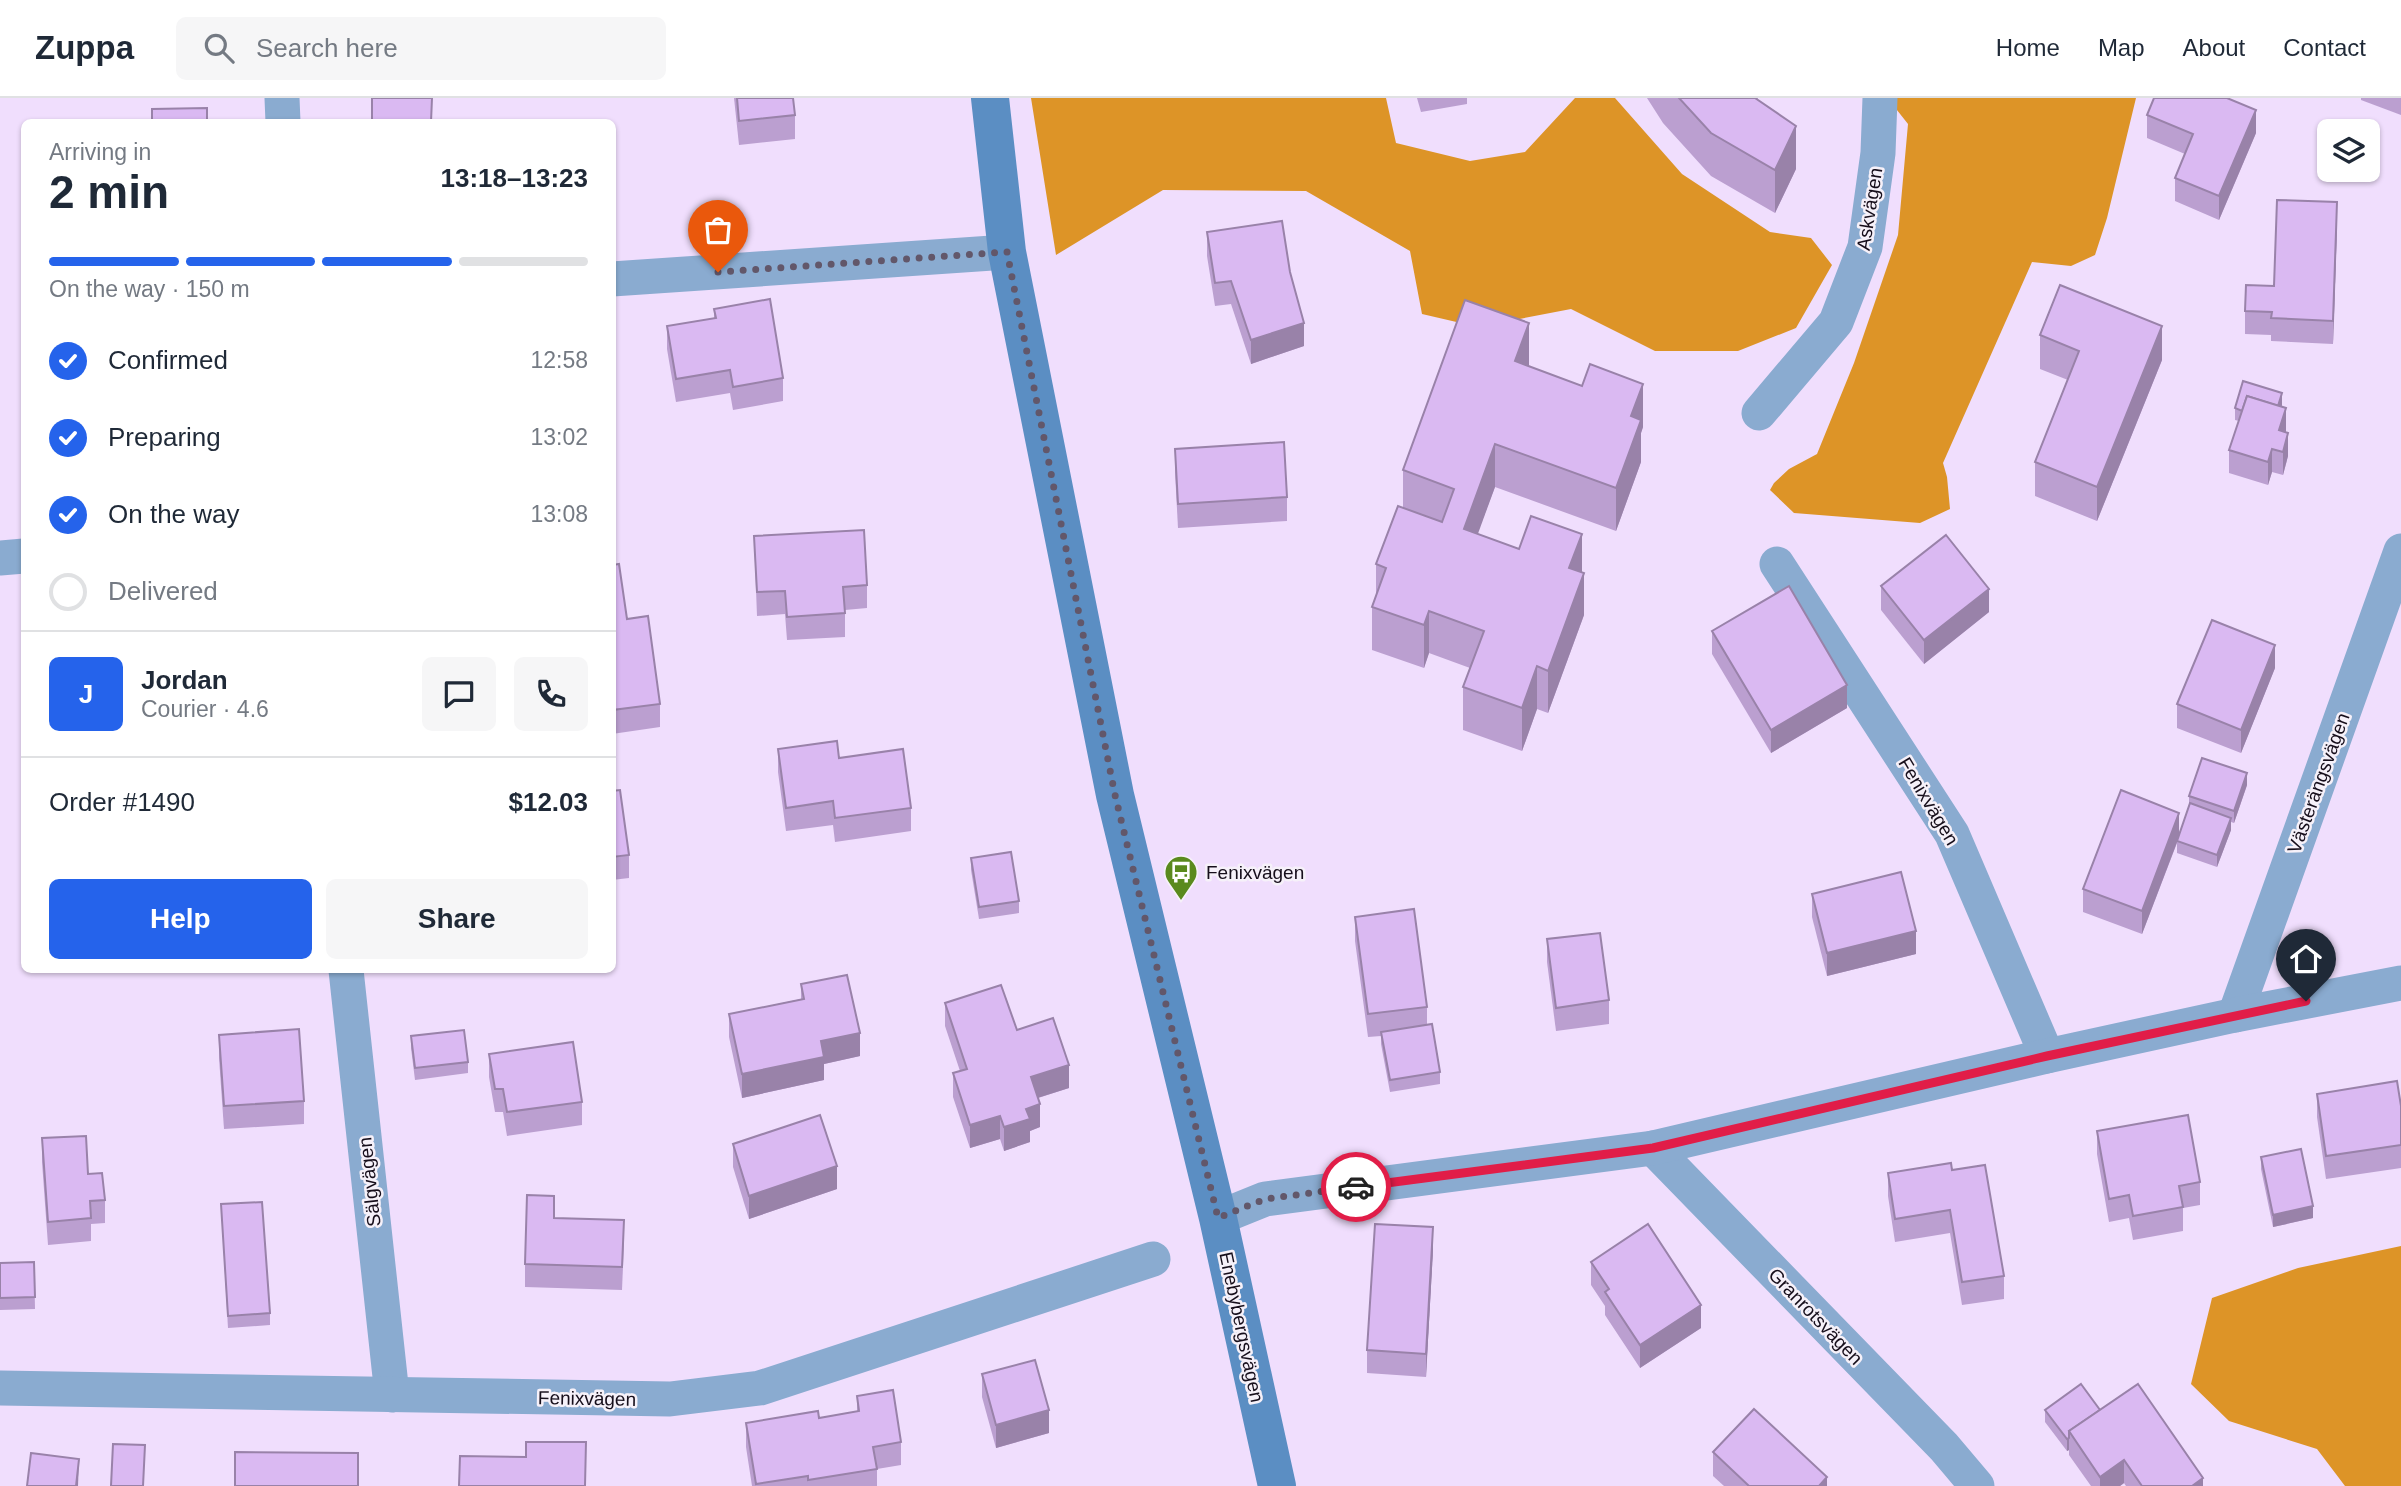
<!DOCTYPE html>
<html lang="en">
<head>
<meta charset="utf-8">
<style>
  :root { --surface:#fff; --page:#f6f6f7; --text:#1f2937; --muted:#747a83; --line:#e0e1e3; --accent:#2563eb }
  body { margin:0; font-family:Arial,sans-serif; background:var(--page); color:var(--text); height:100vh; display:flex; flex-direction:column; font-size:26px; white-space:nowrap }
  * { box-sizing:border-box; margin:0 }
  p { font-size:23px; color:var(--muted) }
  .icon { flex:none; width:38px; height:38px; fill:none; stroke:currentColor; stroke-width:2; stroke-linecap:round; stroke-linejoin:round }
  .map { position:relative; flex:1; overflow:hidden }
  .sheet { position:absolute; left:21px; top:21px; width:595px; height:854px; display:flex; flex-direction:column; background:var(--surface); border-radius:10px; box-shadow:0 2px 5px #0004 }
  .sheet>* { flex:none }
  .controls { position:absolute; left:2317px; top:21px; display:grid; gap:14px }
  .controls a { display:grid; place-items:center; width:63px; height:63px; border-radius:10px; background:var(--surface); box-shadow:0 2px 5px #0004; font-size:35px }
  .pin { position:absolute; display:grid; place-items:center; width:60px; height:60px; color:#fff; margin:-72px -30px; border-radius:50% 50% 50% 0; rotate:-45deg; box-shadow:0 0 7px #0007 }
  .pin .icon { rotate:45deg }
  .courier { position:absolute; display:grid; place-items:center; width:70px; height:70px; margin:-35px; border:5px solid #e11d48; border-radius:50%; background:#fff; color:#222; box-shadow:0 2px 9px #0007 }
  .overview em { font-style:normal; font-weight:700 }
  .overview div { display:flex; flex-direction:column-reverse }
  .overview { display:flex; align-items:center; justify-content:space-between; height:119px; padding:0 28px }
  h1 { font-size:46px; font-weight:700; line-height:52px }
  .bar { display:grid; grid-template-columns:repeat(4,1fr); gap:10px 7px; align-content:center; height:84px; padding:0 28px }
  .bar i { height:9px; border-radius:5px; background:var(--line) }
  .bar .selected { background:var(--accent) }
  .bar p { grid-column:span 4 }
  .line { display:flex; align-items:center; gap:18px; padding:0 28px; border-top:2px solid var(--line) }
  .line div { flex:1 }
  .round { display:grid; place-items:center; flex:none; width:74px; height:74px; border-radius:10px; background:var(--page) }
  ol { padding:0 28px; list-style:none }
  li { display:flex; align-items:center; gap:21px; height:77px }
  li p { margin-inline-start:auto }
  li .icon { padding:7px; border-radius:50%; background:var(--accent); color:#fff; stroke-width:4 }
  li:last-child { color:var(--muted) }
  li i { width:38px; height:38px; border:4px solid var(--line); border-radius:50% }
  .primary-button { display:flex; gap:14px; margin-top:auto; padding:14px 28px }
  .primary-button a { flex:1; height:80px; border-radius:10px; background:var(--accent); color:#fff; font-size:28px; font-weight:700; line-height:80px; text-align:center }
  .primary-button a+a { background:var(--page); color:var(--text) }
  header { display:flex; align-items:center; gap:42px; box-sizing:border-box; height:98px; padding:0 35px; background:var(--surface); border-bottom:2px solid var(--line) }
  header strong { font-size:33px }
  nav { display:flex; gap:38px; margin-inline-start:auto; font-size:24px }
  .search { width:490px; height:63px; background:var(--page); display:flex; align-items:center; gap:18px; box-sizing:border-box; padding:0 24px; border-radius:10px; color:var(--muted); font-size:26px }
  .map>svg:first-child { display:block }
</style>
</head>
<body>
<header>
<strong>Zuppa</strong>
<div class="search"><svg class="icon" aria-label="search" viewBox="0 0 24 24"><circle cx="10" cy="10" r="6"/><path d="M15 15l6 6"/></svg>Search here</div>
<nav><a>Home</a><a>Map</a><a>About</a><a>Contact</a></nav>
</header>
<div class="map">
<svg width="2401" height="1388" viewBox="0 0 2401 1388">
  <rect width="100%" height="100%" fill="#f0defd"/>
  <g fill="#dd9427">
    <path d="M1031,0H1386L1396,45L1470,63L1525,54L1575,0H1615L1682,76L1770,134L1811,140L1832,167L1796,230L1738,253H1655L1571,211L1478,229L1422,216L1410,153L1306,93L1163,92L1056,157Z"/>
    <path d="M1894,0H2136L2107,120L2095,157L2071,168L2032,164L1943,365L1947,379L1950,411L1920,425L1794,415L1770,392L1774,385L1789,371L1817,356L1854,265L1898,137L1908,26L1893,7Z"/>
    <path d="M2401,1148V1388H2345L2317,1351L2229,1323L2191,1286L2212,1200L2298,1170Z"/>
  </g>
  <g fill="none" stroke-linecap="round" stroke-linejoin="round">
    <g stroke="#8aabd0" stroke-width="35">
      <path d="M282,0L283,24"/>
      <path d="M612,181L1007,154"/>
      <path d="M1759,315L1836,224L1865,149L1878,55L1880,0"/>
      <path d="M0,460L24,458"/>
      <path d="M1777,466L1952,736L2047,958"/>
      <path d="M346,872L392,1297"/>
      <path d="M2235,917L2401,453"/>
      <path d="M1653,1050L1944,1349L1977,1388"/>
      <path d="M1218,1120L1265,1101L1653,1050L2047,958L2235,917L2401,885"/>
      <path d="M0,1290L670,1301L760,1290L1153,1161"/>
    </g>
    <path stroke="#5b8ec3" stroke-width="38" d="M990,0L1007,154L1115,697L1218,1120L1277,1388"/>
  </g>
  <g fill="#bb9fd0">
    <path d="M734,0H793L795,17V41L739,47Z"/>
    <path d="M1417,0H1467V6L1421,14Z"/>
    <path d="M1647,0H1758V2L1796,71L1775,115L1711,78L1663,25Z"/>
    <path d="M2361,0H2401V17L2361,2Z"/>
    <path d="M2147,17L2256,35L2219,122L2175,103V80L2185,56L2147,40Z"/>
    <path d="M2337,128L2333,246L2271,243V237L2245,236V213Z"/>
    <path d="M1207,134L1290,174L1304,248L1251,266L1231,206L1215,208L1207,158Z"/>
    <path d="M714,211L783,280V303L733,312L730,295L676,304L667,251V228L714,220Z"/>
    <path d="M2040,237L2162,262L2097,423L2035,398V364L2068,282L2040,271Z"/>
    <path d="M1529,268L1643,329L1641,335V364L1616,433L1495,389L1477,436L1582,474L1584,517L1548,615L1537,611L1522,653L1463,632V589L1470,570L1429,555L1424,570L1372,552V509L1376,497V466L1403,409V372Z"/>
    <path d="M2282,307L2281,309L2286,334L2288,358L2283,377L2272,374L2268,387L2229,375V352L2239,323L2235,322V310Z"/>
    <path d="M1175,351L1287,399V423L1178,430L1175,374Z"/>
    <path d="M754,438L867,487V510L845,512V539L787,542L785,516L757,518Z"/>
    <path d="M612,467L627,521L660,606V629L612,636Z"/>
    <path d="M1881,488L1989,514L1924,566L1881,512Z"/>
    <path d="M1712,533L1847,610L1771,655L1712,556Z"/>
    <path d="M2275,570L2241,655L2177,630V606Z"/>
    <path d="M778,651L839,660L911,710V733L835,744L833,727L786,733L778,674Z"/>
    <path d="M2247,687L2234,725L2231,724V732L2217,769L2177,755V745L2142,836L2083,814V791L2179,736L2189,709V698Z"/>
    <path d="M612,693L629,757V780L612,782Z"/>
    <path d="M971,760L1019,803V815L979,821L971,772Z"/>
    <path d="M1812,796L1916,856L1827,878L1812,819Z"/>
    <path d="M1355,819L1427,909V927L1440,974V986L1390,994L1381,946V938L1368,939L1355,843Z"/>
    <path d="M1547,841L1609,902V926L1556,933L1547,864Z"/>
    <path d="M801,886L860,958L824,966V982L742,1000L729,939V916L801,901Z"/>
    <path d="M945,905L1017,932L1069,990L1038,1000L1040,1029L1030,1033V1044L1004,1053L1000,1041L970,1050L953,999V975L960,973L945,928Z"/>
    <path d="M219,937L304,1003V1026L224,1031L219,960Z"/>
    <path d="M411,938L468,964V975L415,982L411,950Z"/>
    <path d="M489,956L582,1004V1027L507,1038L503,1014H495L489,979Z"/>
    <path d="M2317,996L2401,1008V1070L2326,1081L2317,1019Z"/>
    <path d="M2097,1033L2200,1084V1107L2183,1110V1133L2133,1142L2129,1120L2109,1124L2097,1056Z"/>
    <path d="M42,1040L88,1076L105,1102V1125L91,1126V1143L48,1147L42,1064Z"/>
    <path d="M733,1046L837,1091L749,1121L733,1069Z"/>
    <path d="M2261,1059L2313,1120L2273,1129L2261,1071Z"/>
    <path d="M1952,1072L2004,1178V1201L1962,1207L1950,1135L1895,1144L1888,1098V1075Z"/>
    <path d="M221,1106L270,1215V1227L228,1230Z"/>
    <path d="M554,1120L624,1145L622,1192L525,1189V1166Z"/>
    <path d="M1433,1152L1426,1279L1367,1275V1252Z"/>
    <path d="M34,1164L35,1211L0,1212V1165Z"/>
    <path d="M1591,1164L1701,1230L1640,1270L1605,1217V1208L1591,1187Z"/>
    <path d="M982,1276L1049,1335L996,1350L982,1299Z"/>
    <path d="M857,1298L901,1344V1367L877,1371V1388H752L746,1349V1325L819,1320L857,1314Z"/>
    <path d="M2045,1312H2100L2203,1388H2126L2124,1385L2120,1388H2091L2069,1357V1352L2067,1353L2045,1324Z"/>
    <path d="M1713,1354L1827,1388H1724L1713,1378Z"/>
  </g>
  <g fill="#9982a9">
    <path d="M2256,12V35L2219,122V98Z"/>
    <path d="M1796,28V71L1775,115V72Z"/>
    <path d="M2337,104V128L2333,246V223Z"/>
    <path d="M1304,225V248L1251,266V242Z"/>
    <path d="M1529,225V268L1515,263Z"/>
    <path d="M2162,228V262L2097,423V389Z"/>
    <path d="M1643,286V329L1641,335V364L1616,433V390L1631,318Z"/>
    <path d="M2282,295V307L2275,330V318Z"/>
    <path d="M2286,310V334L2280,353L2279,332Z"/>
    <path d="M2288,335V358L2283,377V354Z"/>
    <path d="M1495,346V389L1464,474V431Z"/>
    <path d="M2272,351V374L2268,387V364Z"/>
    <path d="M1582,436V479L1569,470Z"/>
    <path d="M1584,475V517L1548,615V573Z"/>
    <path d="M1989,491V514L1924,566V542Z"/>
    <path d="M1429,513V555L1424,570V527Z"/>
    <path d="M2275,547V570L2241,655V632Z"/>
    <path d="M1537,568V611L1522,653V610Z"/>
    <path d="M1847,587V610L1771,655V632Z"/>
    <path d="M2247,675V687L2234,725V713Z"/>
    <path d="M2179,715V739L2142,836V813Z"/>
    <path d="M2231,720V732L2217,769V757Z"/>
    <path d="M1916,833V856L1827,878V855Z"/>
    <path d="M860,935V958L824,966V982L742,1000V976L821,943Z"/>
    <path d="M1069,967V990L1031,1002V979Z"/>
    <path d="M1040,1006V1029L1030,1033V1044L1004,1053V1029L1026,1011Z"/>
    <path d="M1000,1018V1041L970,1050V1027Z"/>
    <path d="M837,1068V1091L749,1121V1098Z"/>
    <path d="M2313,1108V1120L2273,1129V1117Z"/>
    <path d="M1433,1129V1152L1426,1279V1256Z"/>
    <path d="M1701,1207V1230L1640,1270V1247Z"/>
    <path d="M1049,1312V1335L996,1350V1327Z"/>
    <path d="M2069,1340V1352L2067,1353V1341Z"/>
    <path d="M79,1361L78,1388H76Z"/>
    <path d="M2124,1362V1385L2120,1388H2100V1379Z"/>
    <path d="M1827,1379V1388H1819Z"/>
    <path d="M2203,1380V1388H2192Z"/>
  </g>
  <g fill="#dab9f2" stroke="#9982a9" stroke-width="2">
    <path d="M372,0H432L431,24H372Z"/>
    <path d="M737,0H793L795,17L739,23Z"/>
    <path d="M1679,0H1755L1796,28L1775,72L1711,35Z"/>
    <path d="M2154,0H2227L2256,12L2219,98L2175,80L2193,36L2147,17Z"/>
    <path d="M207,10V24H152V11Z"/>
    <path d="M2277,102L2337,104L2333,223L2271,220L2272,214L2245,213L2246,187L2274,188Z"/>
    <path d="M1282,123L1290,174L1304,225L1251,242L1231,183L1215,185L1207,134Z"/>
    <path d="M2060,187L2162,228L2097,389L2035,364L2079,253L2040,237Z"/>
    <path d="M770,201L783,280L733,289L730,272L676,281L667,228L716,220L714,211Z"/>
    <path d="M1465,202L1529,225L1515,263L1582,288L1590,266L1643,286L1631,318L1641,322L1616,390L1495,346L1464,431L1519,451L1531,418L1582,436L1569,470L1584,475L1548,573L1537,568L1522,610L1463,589L1484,533L1429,513L1424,527L1372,509L1386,470L1376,466L1398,408L1442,424L1454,391L1403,372Z"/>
    <path d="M2243,283L2282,295L2278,308L2247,298L2242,313L2235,310Z"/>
    <path d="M2247,298L2286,310L2279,332L2288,335L2283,354L2272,351L2268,364L2229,352Z"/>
    <path d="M1284,344L1287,399L1178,406L1175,351Z"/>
    <path d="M864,432L867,487L843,489L845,515L787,519L785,493L757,494L754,438Z"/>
    <path d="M1946,437L1989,491L1924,542L1881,488Z"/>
    <path d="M619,466L627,521L648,518L660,606L612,612V467Z"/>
    <path d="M1789,488L1847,587L1771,632L1712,533Z"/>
    <path d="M2212,522L2275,547L2241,632L2177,606Z"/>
    <path d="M837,643L839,660L903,651L911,710L835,720L833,703L786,710L778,651Z"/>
    <path d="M2202,660L2247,675L2234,713L2189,698Z"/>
    <path d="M620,692L629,757L612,759V693Z"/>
    <path d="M2121,692L2179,715L2142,813L2083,791Z"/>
    <path d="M2190,705L2231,720L2217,757L2177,743Z"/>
    <path d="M1011,754L1019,803L979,809L971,760Z"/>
    <path d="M1901,774L1916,833L1827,855L1812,796Z"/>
    <path d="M1414,811L1427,909L1368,916L1355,819Z"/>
    <path d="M1600,835L1609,902L1556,910L1547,841Z"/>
    <path d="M847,877L860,935L821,943L824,959L742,976L729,916L804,901L801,886Z"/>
    <path d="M1001,887L1017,932L1053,920L1069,967L1031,979L1040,1006L1026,1011L1030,1021L1004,1029L1000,1018L970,1027L953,975L967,971L945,905Z"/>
    <path d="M1432,926L1440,974L1390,982L1381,934Z"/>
    <path d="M299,931L304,1003L224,1008L219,937Z"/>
    <path d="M464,932L468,964L415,970L411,938Z"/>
    <path d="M573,944L582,1004L507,1014L503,991H495L489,956Z"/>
    <path d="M2397,983L2401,1008V1047L2326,1058L2317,996Z"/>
    <path d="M820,1017L837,1068L749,1098L733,1046Z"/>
    <path d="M2188,1017L2200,1084L2179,1088L2183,1109L2133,1118L2129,1097L2109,1101L2097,1033Z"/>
    <path d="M86,1038L88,1076L102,1075L105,1102L90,1103L91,1120L48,1124L42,1040Z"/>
    <path d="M2301,1051L2313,1108L2273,1117L2261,1059Z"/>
    <path d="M1951,1065L1952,1072L1985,1067L2004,1178L1962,1184L1950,1112L1895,1121L1888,1075Z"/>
    <path d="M527,1097L554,1098V1120L624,1122L622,1169L525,1166Z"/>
    <path d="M262,1104L270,1215L228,1218L221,1106Z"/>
    <path d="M1375,1126L1433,1129L1426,1256L1367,1252Z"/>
    <path d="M1648,1126L1701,1207L1640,1247L1605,1194L1609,1191L1591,1164Z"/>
    <path d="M34,1164L35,1199L0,1200V1165Z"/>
    <path d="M1035,1262L1049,1312L996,1327L982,1276Z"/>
    <path d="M2081,1286L2100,1312L2069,1333V1340L2067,1341L2045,1312Z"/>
    <path d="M2138,1286L2203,1380L2192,1388H2142L2124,1362L2100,1379L2069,1333Z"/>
    <path d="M893,1292L901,1344L873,1349L877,1371L808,1382V1378L756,1386L746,1325L818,1313L819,1320L859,1313L857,1298Z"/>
    <path d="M1754,1311L1827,1379L1819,1388H1749L1713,1354Z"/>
    <path d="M526,1344H586L585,1388H459L460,1358L526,1359Z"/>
    <path d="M113,1346L145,1347L143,1388H111Z"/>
    <path d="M235,1354L358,1355V1388H235Z"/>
    <path d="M31,1355L79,1361L76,1388H27Z"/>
  </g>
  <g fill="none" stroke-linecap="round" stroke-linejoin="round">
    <path stroke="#62576a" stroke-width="7" stroke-dasharray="0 12.6" d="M718,174L1007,154L1115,697L1218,1120L1265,1101L1356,1089"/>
    <path stroke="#e11d48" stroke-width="9" d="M1356,1089L1653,1050L2047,958L2306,903"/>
  </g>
  <defs>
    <symbol id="bus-pin" viewBox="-11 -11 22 30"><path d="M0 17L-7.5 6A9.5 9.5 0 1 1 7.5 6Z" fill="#5a8a1d" stroke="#f6f1f9"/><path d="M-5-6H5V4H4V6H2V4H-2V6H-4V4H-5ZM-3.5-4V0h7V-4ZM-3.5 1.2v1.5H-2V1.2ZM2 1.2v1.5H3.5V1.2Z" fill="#fff"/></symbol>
  </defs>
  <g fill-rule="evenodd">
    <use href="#bus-pin" x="1162" y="755" width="38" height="52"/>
  </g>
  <g text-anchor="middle" stroke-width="5" stroke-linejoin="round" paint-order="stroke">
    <g font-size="19" fill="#160e1b" stroke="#f6f1f9">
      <text transform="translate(1869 111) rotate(-81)" y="7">Askvägen</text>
      <text transform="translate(2318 685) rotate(-70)" y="7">Västerängsvägen</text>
      <text transform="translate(1929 703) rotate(59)" y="7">Fenixvägen</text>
      <text transform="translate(369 1084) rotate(-96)" y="7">Sälgvägen</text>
      <text transform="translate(1816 1218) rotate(46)" y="7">Granrotsvägen</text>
      <text transform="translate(1242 1229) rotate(78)" y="7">Enebybergsvägen</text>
      <text transform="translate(587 1300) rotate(1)" y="7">Fenixvägen</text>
    </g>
    <g font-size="19" fill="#160e1b" stroke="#f6f1f9" text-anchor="start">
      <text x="1206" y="781">Fenixvägen</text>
    </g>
  </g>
</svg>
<div class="controls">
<a><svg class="icon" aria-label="layers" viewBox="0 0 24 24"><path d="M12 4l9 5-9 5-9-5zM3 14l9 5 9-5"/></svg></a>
</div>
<div class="pin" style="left:718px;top:174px;background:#ea580c"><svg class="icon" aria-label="bag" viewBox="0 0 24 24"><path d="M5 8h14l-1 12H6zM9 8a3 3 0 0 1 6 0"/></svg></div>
<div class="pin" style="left:2306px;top:903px;background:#1f2937"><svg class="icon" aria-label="home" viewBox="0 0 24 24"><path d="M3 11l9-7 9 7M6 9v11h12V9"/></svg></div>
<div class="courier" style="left:1356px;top:1089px"><svg class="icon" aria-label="car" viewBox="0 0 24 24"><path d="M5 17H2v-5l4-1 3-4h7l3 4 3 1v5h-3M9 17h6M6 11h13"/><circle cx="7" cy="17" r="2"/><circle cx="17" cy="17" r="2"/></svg></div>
<section class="sheet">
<div class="overview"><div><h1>2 min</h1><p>Arriving in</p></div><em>13:18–13:23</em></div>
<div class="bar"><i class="selected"></i><i class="selected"></i><i class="selected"></i><i></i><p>On the way · 150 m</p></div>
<ol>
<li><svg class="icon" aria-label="check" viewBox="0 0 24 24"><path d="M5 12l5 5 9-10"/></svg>Confirmed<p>12:58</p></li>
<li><svg class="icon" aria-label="check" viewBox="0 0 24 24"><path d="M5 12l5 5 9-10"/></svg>Preparing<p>13:02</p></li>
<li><svg class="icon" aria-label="check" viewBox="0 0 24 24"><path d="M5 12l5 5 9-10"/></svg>On the way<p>13:08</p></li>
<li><i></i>Delivered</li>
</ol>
<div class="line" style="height:126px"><b class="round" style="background:var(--accent);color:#fff">J</b><div><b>Jordan</b><p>Courier · 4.6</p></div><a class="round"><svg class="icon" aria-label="chat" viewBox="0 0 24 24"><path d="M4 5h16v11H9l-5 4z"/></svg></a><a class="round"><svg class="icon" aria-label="phone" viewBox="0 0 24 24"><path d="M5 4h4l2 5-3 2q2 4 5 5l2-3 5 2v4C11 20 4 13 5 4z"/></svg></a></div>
<div class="line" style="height:91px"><div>Order #1490</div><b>$12.03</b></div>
<div class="primary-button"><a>Help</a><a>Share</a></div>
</section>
</div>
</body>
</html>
